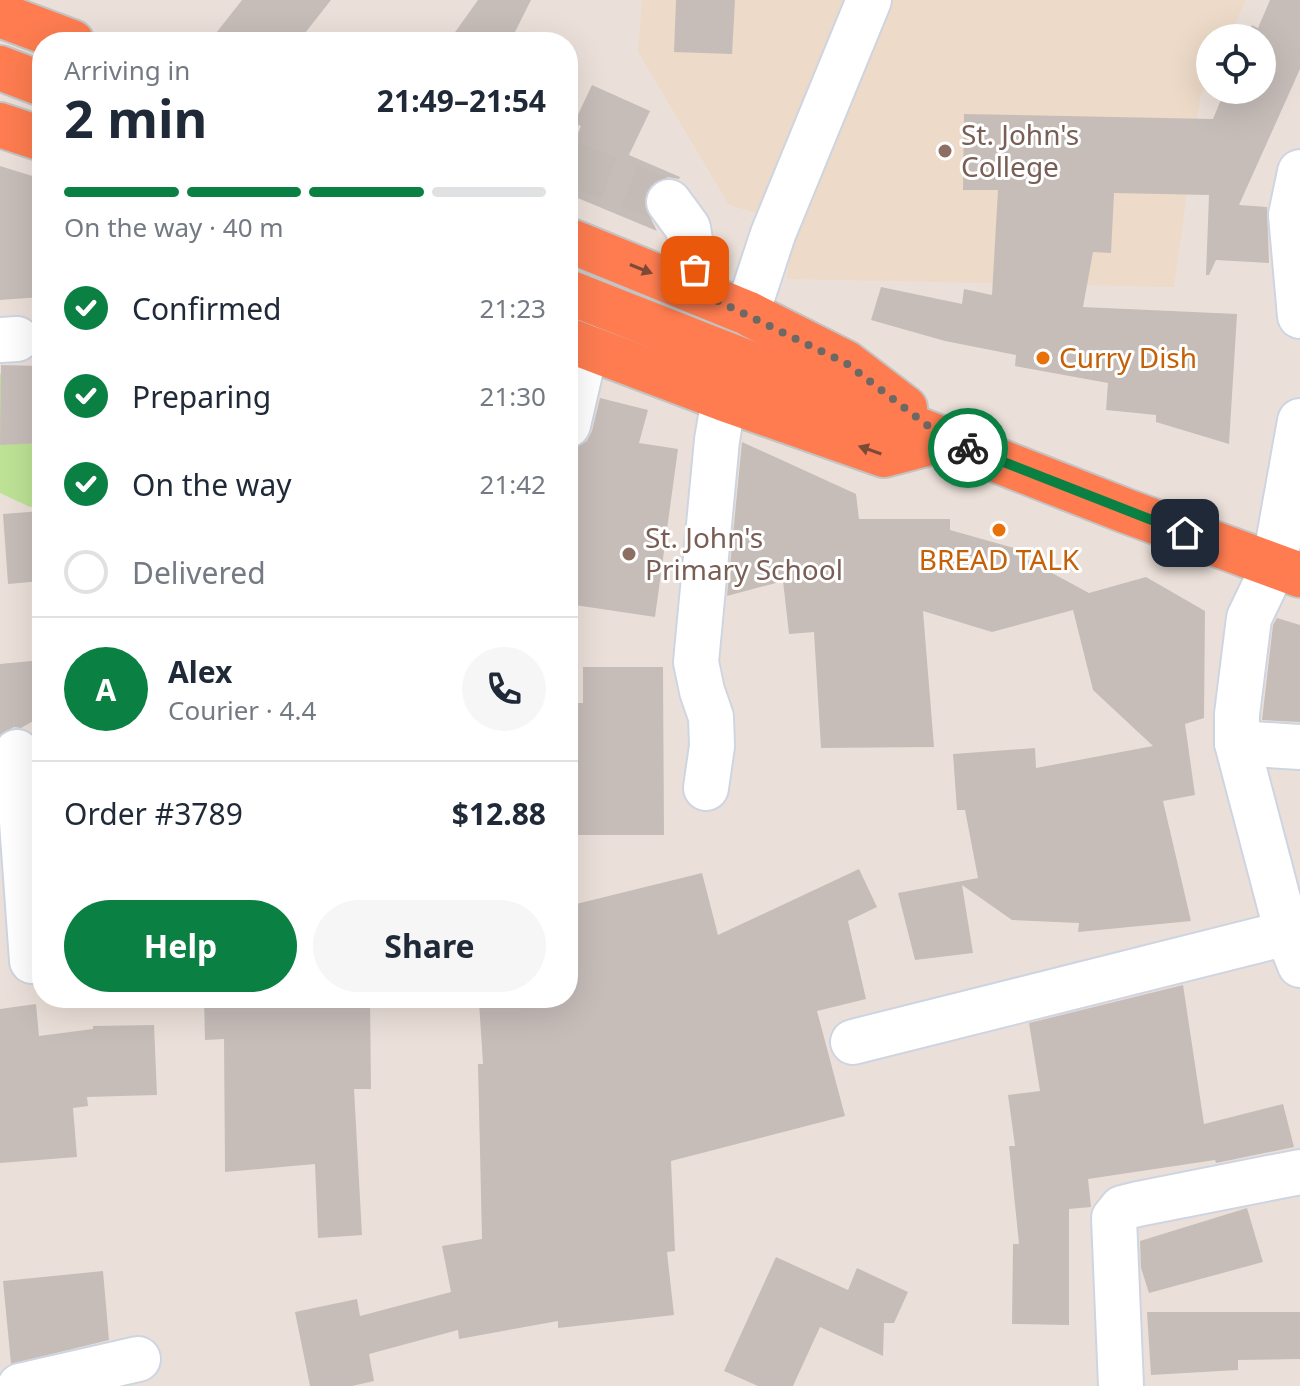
<!DOCTYPE html>
<html lang="en">
<head>
<meta charset="utf-8">
<style>
  :root { --surface:#fff; --page:#f6f6f7; --text:#1f2937; --muted:#747a83; --line:#e0e1e3; --accent:#0b8043 }
  body { margin:0; font-family:"Noto Sans",sans-serif; background:var(--page); color:var(--text); height:100vh; display:flex; flex-direction:column; font-size:30px; white-space:nowrap }
  * { box-sizing:border-box; margin:0 }
  p { font-size:26px; color:var(--muted) }
  .icon { flex:none; width:44px; height:44px; fill:none; stroke:currentColor; stroke-width:2; stroke-linecap:round; stroke-linejoin:round }
  .map { position:relative; flex:1; overflow:hidden }
  .panel { position:absolute; left:32px; top:32px; width:546px; height:976px; display:flex; flex-direction:column; background:var(--surface); border-radius:32px; box-shadow:0 8px 32px #0002 }
  .panel>* { flex:none }
  .buttons { position:absolute; left:1196px; top:24px; display:grid; gap:16px }
  .buttons a { display:grid; place-items:center; width:80px; height:80px; border-radius:50%; background:var(--surface); box-shadow:0 8px 32px #0002; font-size:40px }
  .pin { position:absolute; display:grid; place-items:center; width:68px; height:68px; color:#fff; margin:-34px; border-radius:16px; box-shadow:0 4px 12px #0006 }
  .courier { position:absolute; display:grid; place-items:center; width:80px; height:80px; margin:-40px; border:6px solid #0b8043; border-radius:50%; background:#fff; color:#222; box-shadow:0 2px 10px #0007 }
  .summary em { font-style:normal; font-weight:700 }
  .summary div { display:flex; flex-direction:column-reverse }
  .summary { display:flex; align-items:center; justify-content:space-between; height:136px; padding:0 32px }
  h1 { font-size:52px; font-weight:700; line-height:60px }
  .bar { display:grid; grid-template-columns:repeat(4,1fr); gap:12px 8px; align-content:center; height:96px; padding:0 32px }
  .bar i { height:10px; border-radius:6px; background:var(--line) }
  .bar .selected { background:var(--accent) }
  .bar p { grid-column:span 4 }
  .line { display:flex; align-items:center; gap:20px; padding:0 32px; border-top:2px solid var(--line) }
  .line div { flex:1 }
  .round { display:grid; place-items:center; flex:none; width:84px; height:84px; border-radius:42px; background:var(--page) }
  ol { padding:0 32px; list-style:none }
  li { display:flex; align-items:center; gap:24px; height:88px }
  li p { margin-inline-start:auto }
  li .icon { padding:8px; border-radius:50%; background:var(--accent); color:#fff; stroke-width:4 }
  li:last-child { color:var(--muted) }
  li i { width:44px; height:44px; border:4px solid var(--line); border-radius:50% }
  .action { display:flex; gap:16px; margin-top:auto; padding:16px 32px }
  .action a { flex:1; height:92px; border-radius:48px; background:var(--accent); color:#fff; font-size:32px; font-weight:700; line-height:92px; text-align:center }
  .action a+a { background:var(--page); color:var(--text) }
  .map>svg:first-child { display:block }
</style>
</head>
<body>
<div class="map">
<svg width="1300" height="1386" viewBox="0 0 1300 1386">
  <rect width="100%" height="100%" fill="#ebe0d9"/>
  <path fill="#eddac8" d="M642,0H1246L1228,38H1210V77L1200,98L1174,287L787,279L794,224L729,205L638,52Z"/>
  <path fill="#bde295" d="M0,374L42,390V503L30,507L0,493Z"/>
  <g fill="#c6bdb9">
    <path d="M242,0H331L298,42H209Z"/>
    <path d="M478,0H531L510,42H448Z"/>
    <path d="M676,0H735L732,54L674,52Z"/>
    <path d="M1270,0H1300V69L1239,205L1267,207L1269,263L1216,260L1209,275H1206L1209,195L1114,193L1111,253L1093,252L1083,307L1237,314L1229,444L1156,422V415L1106,410L1108,383L1015,366L1016,355L945,341L871,320L881,287L962,304L964,289L992,295L998,190H963L964,114L1213,119L1225,90H1262V38H1247L1252,25L1258,28Z"/>
    <path d="M592,85L650,111L629,155L680,177L679,179L667,177L655,181L646,193L644,205L657,231L568,194V157L581,126L574,123Z"/>
    <path d="M0,166L42,179V297L0,300Z"/>
    <path d="M1,365L42,366V443L0,445Z"/>
    <path d="M600,398L648,410L639,443L678,449L655,617L568,604V451L587,441L592,431Z"/>
    <path d="M742,442L856,494L859,519H950V530L1014,548L1013,552L1089,593L1146,577L1205,611L1204,718L1185,724L1195,795L1163,801L1191,921L1078,932L1079,923L1012,920L962,885L973,953L915,960L898,893L978,878L965,810H957L953,754L1035,748L1036,768L1153,746L1093,690L1073,610L992,632L923,611L934,747L821,748L814,632L789,634L783,581L727,596Z"/>
    <path d="M42,511V581L8,584L3,514Z"/>
    <path d="M1277,618L1300,625V722L1262,720L1273,625Z"/>
    <path d="M42,660V716L21,728L14,727L0,735V664Z"/>
    <path d="M583,667H663L664,835H568V703H583Z"/>
    <path d="M859,869L877,907L848,921L866,999L817,1011L845,1116L671,1161L675,1251L667,1252L674,1315L558,1328V1321L459,1339L458,1330L369,1354L374,1381L352,1386H310L295,1312L357,1299L360,1316L451,1292L442,1246L482,1239L478,1064H483L479,1002L568,998V906L702,873L718,935Z"/>
    <path d="M1183,985L1204,1124L1283,1104L1294,1147L1216,1163L1215,1160L1088,1179L1091,1207L1069,1209V1325L1012,1324L1013,1244H1019L1009,1146H1015L1008,1095L1040,1091L1029,1023Z"/>
    <path d="M204,998H370L371,1089H354L362,1235L318,1238L315,1164L225,1172L224,1039L205,1040Z"/>
    <path d="M36,1004L39,1036L93,1029V1026L154,1025L157,1095L87,1097L88,1106L73,1108L77,1157L0,1163V1009Z"/>
    <path d="M1247,1208L1263,1262L1149,1293L1141,1268L1140,1241Z"/>
    <path d="M776,1257L848,1290L857,1268L908,1292L894,1323H884L883,1356L820,1327L793,1386H758L724,1371Z"/>
    <path d="M103,1271L109,1340L11,1364L3,1281Z"/>
    <path d="M1147,1312H1300V1359L1238,1360V1370L1151,1375Z"/>
  </g>
  <g fill="none" stroke-linecap="round" stroke-linejoin="round">
    <path stroke="#c4bbb6" stroke-width="44" stroke-dasharray="44 22" stroke-linecap="butt" d="M568,162L669,202"/>
    <defs>
      <g id="minor">
        <path d="M1300,172L1291,215L1300,316"/>
        <path d="M669,202L688,228L699,292"/>
        <path d="M747,313L773,234L869,0"/>
        <path d="M0,340L17,339"/>
        <path d="M1300,421L1274,566L1249,618L1237,714V743L1287,933L1300,965"/>
        <path d="M568,425L586,347"/>
        <path d="M1237,743L1300,747"/>
        <path d="M17,752L32,961"/>
        <path d="M706,788L712,746L711,717L702,691L696,662L717,440L724,399"/>
        <path d="M853,1042L1287,933"/>
        <path d="M20,1386L138,1359"/>
        <path d="M1121,1386L1114,1218L1122,1208L1138,1204L1300,1172"/>
      </g>
      <g id="highway">
        <path d="M0,15L72,42"/>
        <path d="M0,68L42,84"/>
        <path d="M0,125L42,139"/>
        <path d="M568,240L747,313L846,363L905,408"/>
        <path d="M568,292L1126,511L1300,575"/>
        <path d="M568,340L724,399L884,455L945,439"/>
      </g>
    </defs>
    <use href="#minor" stroke="#ced5e1" stroke-width="48"/>
    <use href="#highway" stroke="#c3c3c3" stroke-width="48"/>
    <use href="#minor" stroke="#fff" stroke-width="44"/>
    <use href="#highway" stroke="#fe7c50" stroke-width="44"/>
  </g>
  <defs><path id="oneway-solid" d="M-6-.8H1V-3.2L6.5 0L1 3.2V.8H-6Z" transform="scale(2)"/></defs>
  <g fill="#7e4a38">
    <use href="#oneway-solid" transform="translate(641 269) rotate(22)"/>
    <use href="#oneway-solid" transform="translate(870 450) rotate(-161)"/>
  </g>
  <g fill="none" stroke-linecap="round" stroke-linejoin="round">
    <path stroke="#6c6866" stroke-width="8" stroke-dasharray="0 14.4" d="M695,270L699,292L846,363L945,439L968,448"/>
    <path stroke="#0b8043" stroke-width="10" d="M968,448L1185,533"/>
  </g>
  <g fill="#8d6e63" stroke="#fff" stroke-width="3">
    <circle cx="945" cy="151" r="8"/>
    <circle cx="629" cy="554" r="8"/>
  </g>
  <g fill="#e8710a" stroke="#fff" stroke-width="3">
    <circle cx="1043" cy="358" r="8"/>
    <circle cx="999" cy="530" r="8"/>
  </g>
  <g text-anchor="middle" stroke-width="6" stroke-linejoin="round" paint-order="stroke">
    <g font-size="28" fill="#785e54" stroke="#fff" text-anchor="start">
      <text x="961" y="145">St. John's<tspan x="961" dy="32">College</tspan></text>
      <text x="645" y="548">St. John's<tspan x="645" dy="32">Primary School</tspan></text>
    </g>
    <g font-size="28" fill="#c56008" stroke="#fff" text-anchor="start">
      <text x="1059" y="368">Curry Dish</text>
      <text x="999" y="570" text-anchor="middle">BREAD TALK</text>
    </g>
  </g>
</svg>
<div class="buttons">
<a><svg class="icon" aria-label="locate" viewBox="0 0 24 24"><circle cx="12" cy="12" r="6"/><path d="M12 2v4M12 18v4M2 12h4M18 12h4"/></svg></a>
</div>
<div class="pin" style="left:695px;top:270px;background:#ea580c"><svg class="icon" aria-label="bag" viewBox="0 0 24 24"><path d="M5 8h14l-1 12H6zM9 8a3 3 0 0 1 6 0"/></svg></div>
<div class="pin" style="left:1185px;top:533px;background:#1f2937"><svg class="icon" aria-label="home" viewBox="0 0 24 24"><path d="M3 11l9-7 9 7M6 9v11h12V9"/></svg></div>
<div class="courier" style="left:968px;top:448px"><svg class="icon" aria-label="bike" viewBox="0 0 24 24"><circle cx="6" cy="16" r="4"/><circle cx="18" cy="16" r="4"/><path d="M6 16l4-8h5l3 8M10 8l3 8H6M13 5h3"/></svg></div>
<section class="panel">
<div class="summary"><div><h1>2 min</h1><p>Arriving in</p></div><em>21:49–21:54</em></div>
<div class="bar"><i class="selected"></i><i class="selected"></i><i class="selected"></i><i></i><p>On the way · 40 m</p></div>
<ol>
<li><svg class="icon" aria-label="check" viewBox="0 0 24 24"><path d="M5 12l5 5 9-10"/></svg>Confirmed<p>21:23</p></li>
<li><svg class="icon" aria-label="check" viewBox="0 0 24 24"><path d="M5 12l5 5 9-10"/></svg>Preparing<p>21:30</p></li>
<li><svg class="icon" aria-label="check" viewBox="0 0 24 24"><path d="M5 12l5 5 9-10"/></svg>On the way<p>21:42</p></li>
<li><i></i>Delivered</li>
</ol>
<div class="line" style="height:144px"><b class="round" style="background:var(--accent);color:#fff">A</b><div><b>Alex</b><p>Courier · 4.4</p></div><a class="round"><svg class="icon" aria-label="phone" viewBox="0 0 24 24"><path d="M5 4h4l2 5-3 2q2 4 5 5l2-3 5 2v4C11 20 4 13 5 4z"/></svg></a></div>
<div class="line" style="height:104px"><div>Order #3789</div><b>$12.88</b></div>
<div class="action"><a>Help</a><a>Share</a></div>
</section>
</div>
</body>
</html>
